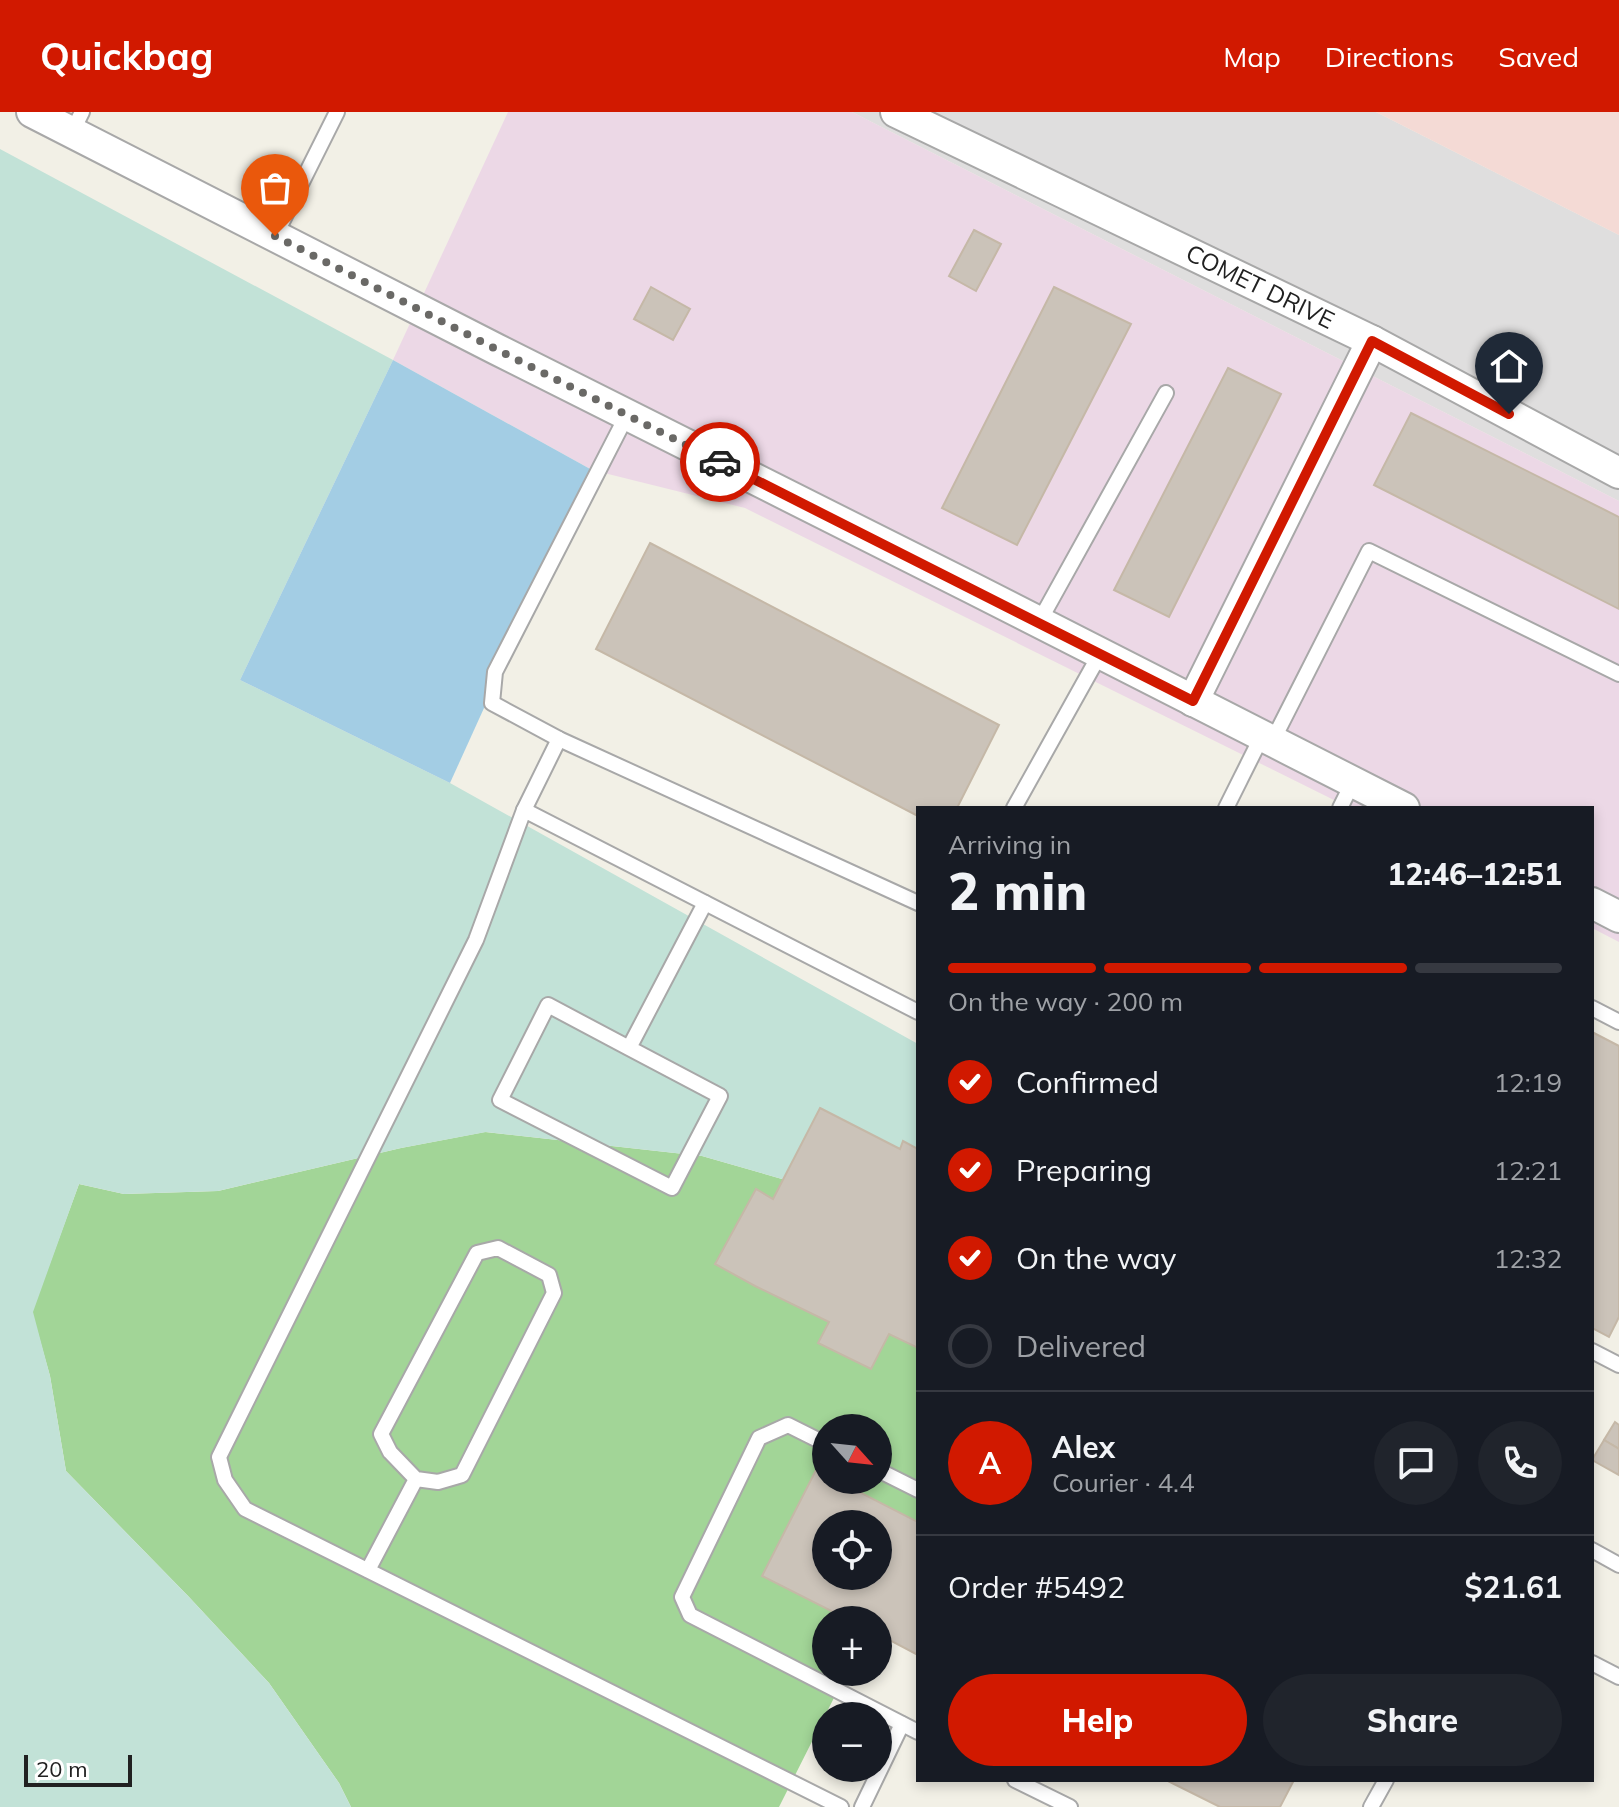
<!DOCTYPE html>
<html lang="en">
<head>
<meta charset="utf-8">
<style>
  :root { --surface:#171b24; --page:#20242c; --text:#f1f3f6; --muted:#9ea1a6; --line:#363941; --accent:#d11900 }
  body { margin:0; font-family:Mulish,sans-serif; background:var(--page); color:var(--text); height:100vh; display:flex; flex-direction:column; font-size:30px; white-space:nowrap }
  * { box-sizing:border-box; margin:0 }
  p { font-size:26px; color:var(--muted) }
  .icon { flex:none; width:44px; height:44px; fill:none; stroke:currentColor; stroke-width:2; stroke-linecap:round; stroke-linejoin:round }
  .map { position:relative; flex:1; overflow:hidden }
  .sheet { position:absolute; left:916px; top:694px; width:678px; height:976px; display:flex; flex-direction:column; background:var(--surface); border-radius:0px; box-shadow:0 4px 12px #0003 }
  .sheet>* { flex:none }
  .needle { width:52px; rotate:117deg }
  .buttons { position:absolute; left:812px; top:1302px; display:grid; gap:16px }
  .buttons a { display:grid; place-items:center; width:80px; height:80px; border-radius:50%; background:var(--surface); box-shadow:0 4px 12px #0003; font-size:40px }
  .scale { position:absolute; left:24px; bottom:20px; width:108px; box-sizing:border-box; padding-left:8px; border:4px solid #212121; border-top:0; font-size:22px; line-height:28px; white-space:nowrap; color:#212121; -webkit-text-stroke:6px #fff; paint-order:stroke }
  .pin { position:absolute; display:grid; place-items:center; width:68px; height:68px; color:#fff; margin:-82px -34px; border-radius:50% 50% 50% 0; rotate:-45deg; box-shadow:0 0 8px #0007 }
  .pin .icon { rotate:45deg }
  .courier { position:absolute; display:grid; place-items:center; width:80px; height:80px; margin:-40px; border:6px solid #d11900; border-radius:50%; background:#fff; color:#222; box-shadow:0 2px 10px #0007 }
  .summary em { font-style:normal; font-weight:800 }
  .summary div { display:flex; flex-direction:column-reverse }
  .summary { display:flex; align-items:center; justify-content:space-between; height:136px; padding:0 32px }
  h1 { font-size:52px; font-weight:800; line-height:60px }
  .bar { display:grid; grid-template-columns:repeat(4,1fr); gap:12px 8px; align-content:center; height:96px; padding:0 32px }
  .bar i { height:10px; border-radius:6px; background:var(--line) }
  .bar .current { background:var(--accent) }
  .bar p { grid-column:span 4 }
  .line { display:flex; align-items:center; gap:20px; padding:0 32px; border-top:2px solid var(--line) }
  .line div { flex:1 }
  .round { display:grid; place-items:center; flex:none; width:84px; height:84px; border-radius:42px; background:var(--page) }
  ol { padding:0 32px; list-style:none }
  li { display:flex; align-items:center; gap:24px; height:88px }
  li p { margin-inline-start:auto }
  li .icon { padding:8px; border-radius:50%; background:var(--accent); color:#fff; stroke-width:4 }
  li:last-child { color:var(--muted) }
  li i { width:44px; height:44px; border:4px solid var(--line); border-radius:50% }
  .cta { display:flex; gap:16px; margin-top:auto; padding:16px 32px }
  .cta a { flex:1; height:92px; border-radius:48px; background:var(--accent); color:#fff; font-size:32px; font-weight:800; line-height:92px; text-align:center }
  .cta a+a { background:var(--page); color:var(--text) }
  header { display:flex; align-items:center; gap:48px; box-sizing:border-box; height:112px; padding:0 40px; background:var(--accent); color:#fff }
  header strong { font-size:38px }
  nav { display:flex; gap:44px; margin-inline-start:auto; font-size:28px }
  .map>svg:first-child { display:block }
</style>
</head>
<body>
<header>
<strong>Quickbag</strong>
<nav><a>Map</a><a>Directions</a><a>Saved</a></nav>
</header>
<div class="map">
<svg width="1619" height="1695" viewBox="0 0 1619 1695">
  <rect width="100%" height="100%" fill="#f2f0e6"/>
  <path fill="#dfdede" d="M852,0H1376L1619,123V389Z"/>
  <path fill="#f4dad5" d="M1376,0H1619V123Z"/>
  <path fill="#ecd8e6" d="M508,0H852L1619,389V830L1592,816V696H1350L745,396L592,358L393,248Z"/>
  <path fill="#a2d597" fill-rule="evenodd" d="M485,1020L702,1044L820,1078L918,1137V1419L873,1508H826V1560H847L779,1695H351L339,1671L269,1571L189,1485L66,1359L50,1264L32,1200L79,1072L124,1082L218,1079L401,1036ZM826,1316H878V1368H826ZM826,1412H878V1464H826Z"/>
  <path fill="#c2e2d7" d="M0,37L393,248L240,568L450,671L918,932V1137L820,1078L702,1044L486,1020L401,1036L218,1079L124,1082L79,1072L33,1200L50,1264L66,1359L189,1485L269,1571L339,1671L351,1695H0Z"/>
  <path fill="#a3cde4" d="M393,248L592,358L450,671L240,568Z"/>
  <g fill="#cbc3b9" stroke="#c5b8a7" stroke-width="2" fill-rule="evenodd">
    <path d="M974,118L1001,132L976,179L949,164Z"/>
    <path d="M651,175L690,197L673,228L634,207Z"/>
    <path d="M1054,175L1131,212L1017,433L942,396Z"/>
    <path d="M1228,256L1281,282L1169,505L1114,478Z"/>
    <path d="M1411,301L1619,405V497L1374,373Z"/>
    <path d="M650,431L999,613L957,696H918V704L596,537Z"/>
    <path d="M1592,920L1619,934V1205L1609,1225L1592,1216Z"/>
    <path d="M820,996L900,1037L903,1029L918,1037V1236L889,1222L871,1257L818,1231L829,1210L755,1174L715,1152L756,1077L773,1087Z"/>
    <path d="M1615,1310L1619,1313V1337L1604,1328Z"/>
    <path d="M1604,1328L1619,1337V1363L1592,1348Z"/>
    <path d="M816,1358L826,1363V1368H836L918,1410V1543L878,1522V1508H849L762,1464ZM826,1412H878V1464H826Z"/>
    <path d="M1166,1668H1294L1280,1695H1220Z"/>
  </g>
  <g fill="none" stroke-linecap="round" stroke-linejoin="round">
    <defs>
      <g id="service">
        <path d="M72,20L82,0"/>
        <path d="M275,124L337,0"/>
        <path d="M627,303L495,560L492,591L559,627L918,791"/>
        <path d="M1039,510L1166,281"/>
        <path d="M559,627L524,698L476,828L219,1345L225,1368L245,1397L841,1695"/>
        <path d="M1272,630L1369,439L1619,562"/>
        <path d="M1014,696L1100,542"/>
        <path d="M1226,696L1262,624"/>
        <path d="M1340,696L1353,670"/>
        <path d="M524,698L918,900"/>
        <path d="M1592,896L1619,910"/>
        <path d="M629,936L548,893L500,988L672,1076L720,984L629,936L705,791"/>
        <path d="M1592,1239L1619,1253"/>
        <path d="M826,1332L788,1313L759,1326L682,1485L690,1503L918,1620"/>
        <path d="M878,1358L918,1378"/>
        <path d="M1592,1438L1619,1453"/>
        <path d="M368,1458L416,1367L438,1370L462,1363L554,1181L549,1163L498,1136L477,1141L381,1322L390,1340L416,1367"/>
        <path d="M1592,1551L1619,1565"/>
        <path d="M1015,1668L1070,1695"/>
        <path d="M862,1695L902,1612"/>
        <path d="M1371,1695L1386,1668"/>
      </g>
      <g id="minor">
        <path d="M32,0L496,237L972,476L1404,696"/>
        <path d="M896,0L1372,229L1619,361"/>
        <path d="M1193,589L1372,229"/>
        <path d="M1592,791L1619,805"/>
      </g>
    </defs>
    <use href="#service" stroke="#a8a8a8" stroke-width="18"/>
    <use href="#minor" stroke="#a8a8a8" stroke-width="34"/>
    <use href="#service" stroke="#fff" stroke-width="14"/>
    <use href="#minor" stroke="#fff" stroke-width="30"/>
  </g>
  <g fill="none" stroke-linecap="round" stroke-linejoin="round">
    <path stroke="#6a6966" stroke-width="8" stroke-dasharray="0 14.4" d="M275,124L496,237L720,350"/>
    <path stroke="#d11900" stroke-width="10" d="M720,350L1193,589L1372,229L1509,302"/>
  </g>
  <g text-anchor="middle" stroke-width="6" stroke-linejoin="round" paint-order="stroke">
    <g font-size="24" fill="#212121" stroke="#fff">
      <text transform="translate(1260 175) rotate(26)" y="8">COMET DRIVE</text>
    </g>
  </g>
</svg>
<div class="buttons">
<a><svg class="needle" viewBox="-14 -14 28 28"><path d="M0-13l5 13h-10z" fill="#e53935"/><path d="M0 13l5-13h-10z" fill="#9ea1a6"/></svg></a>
<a><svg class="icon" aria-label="locate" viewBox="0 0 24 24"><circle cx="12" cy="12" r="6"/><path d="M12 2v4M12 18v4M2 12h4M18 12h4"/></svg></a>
<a>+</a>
<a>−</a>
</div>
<div class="scale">20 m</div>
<div class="pin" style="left:275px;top:124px;background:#ea580c"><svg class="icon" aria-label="bag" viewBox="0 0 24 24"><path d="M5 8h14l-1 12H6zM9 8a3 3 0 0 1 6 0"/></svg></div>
<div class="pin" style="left:1509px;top:302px;background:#1f2937"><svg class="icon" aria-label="home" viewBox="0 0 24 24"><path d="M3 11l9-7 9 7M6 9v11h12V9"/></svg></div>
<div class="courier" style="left:720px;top:350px"><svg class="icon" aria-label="car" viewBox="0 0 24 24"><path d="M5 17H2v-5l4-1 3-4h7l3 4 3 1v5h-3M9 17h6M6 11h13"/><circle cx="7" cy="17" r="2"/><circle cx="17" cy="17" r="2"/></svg></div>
<section class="sheet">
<div class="summary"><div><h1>2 min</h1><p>Arriving in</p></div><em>12:46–12:51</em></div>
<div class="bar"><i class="current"></i><i class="current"></i><i class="current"></i><i></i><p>On the way · 200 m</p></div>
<ol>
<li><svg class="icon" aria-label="check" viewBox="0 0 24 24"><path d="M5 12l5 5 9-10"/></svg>Confirmed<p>12:19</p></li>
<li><svg class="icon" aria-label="check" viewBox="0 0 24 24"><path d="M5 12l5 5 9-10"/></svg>Preparing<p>12:21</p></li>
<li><svg class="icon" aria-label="check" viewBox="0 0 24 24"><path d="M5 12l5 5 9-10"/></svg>On the way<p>12:32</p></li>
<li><i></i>Delivered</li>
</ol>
<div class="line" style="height:144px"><b class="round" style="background:var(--accent);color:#fff">A</b><div><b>Alex</b><p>Courier · 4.4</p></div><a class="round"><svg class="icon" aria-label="chat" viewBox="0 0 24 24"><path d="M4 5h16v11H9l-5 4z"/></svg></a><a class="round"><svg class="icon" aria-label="phone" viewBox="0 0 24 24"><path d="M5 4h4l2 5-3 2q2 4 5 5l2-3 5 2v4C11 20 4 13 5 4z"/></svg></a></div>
<div class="line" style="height:104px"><div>Order #5492</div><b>$21.61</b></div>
<div class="cta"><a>Help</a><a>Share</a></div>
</section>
</div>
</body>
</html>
